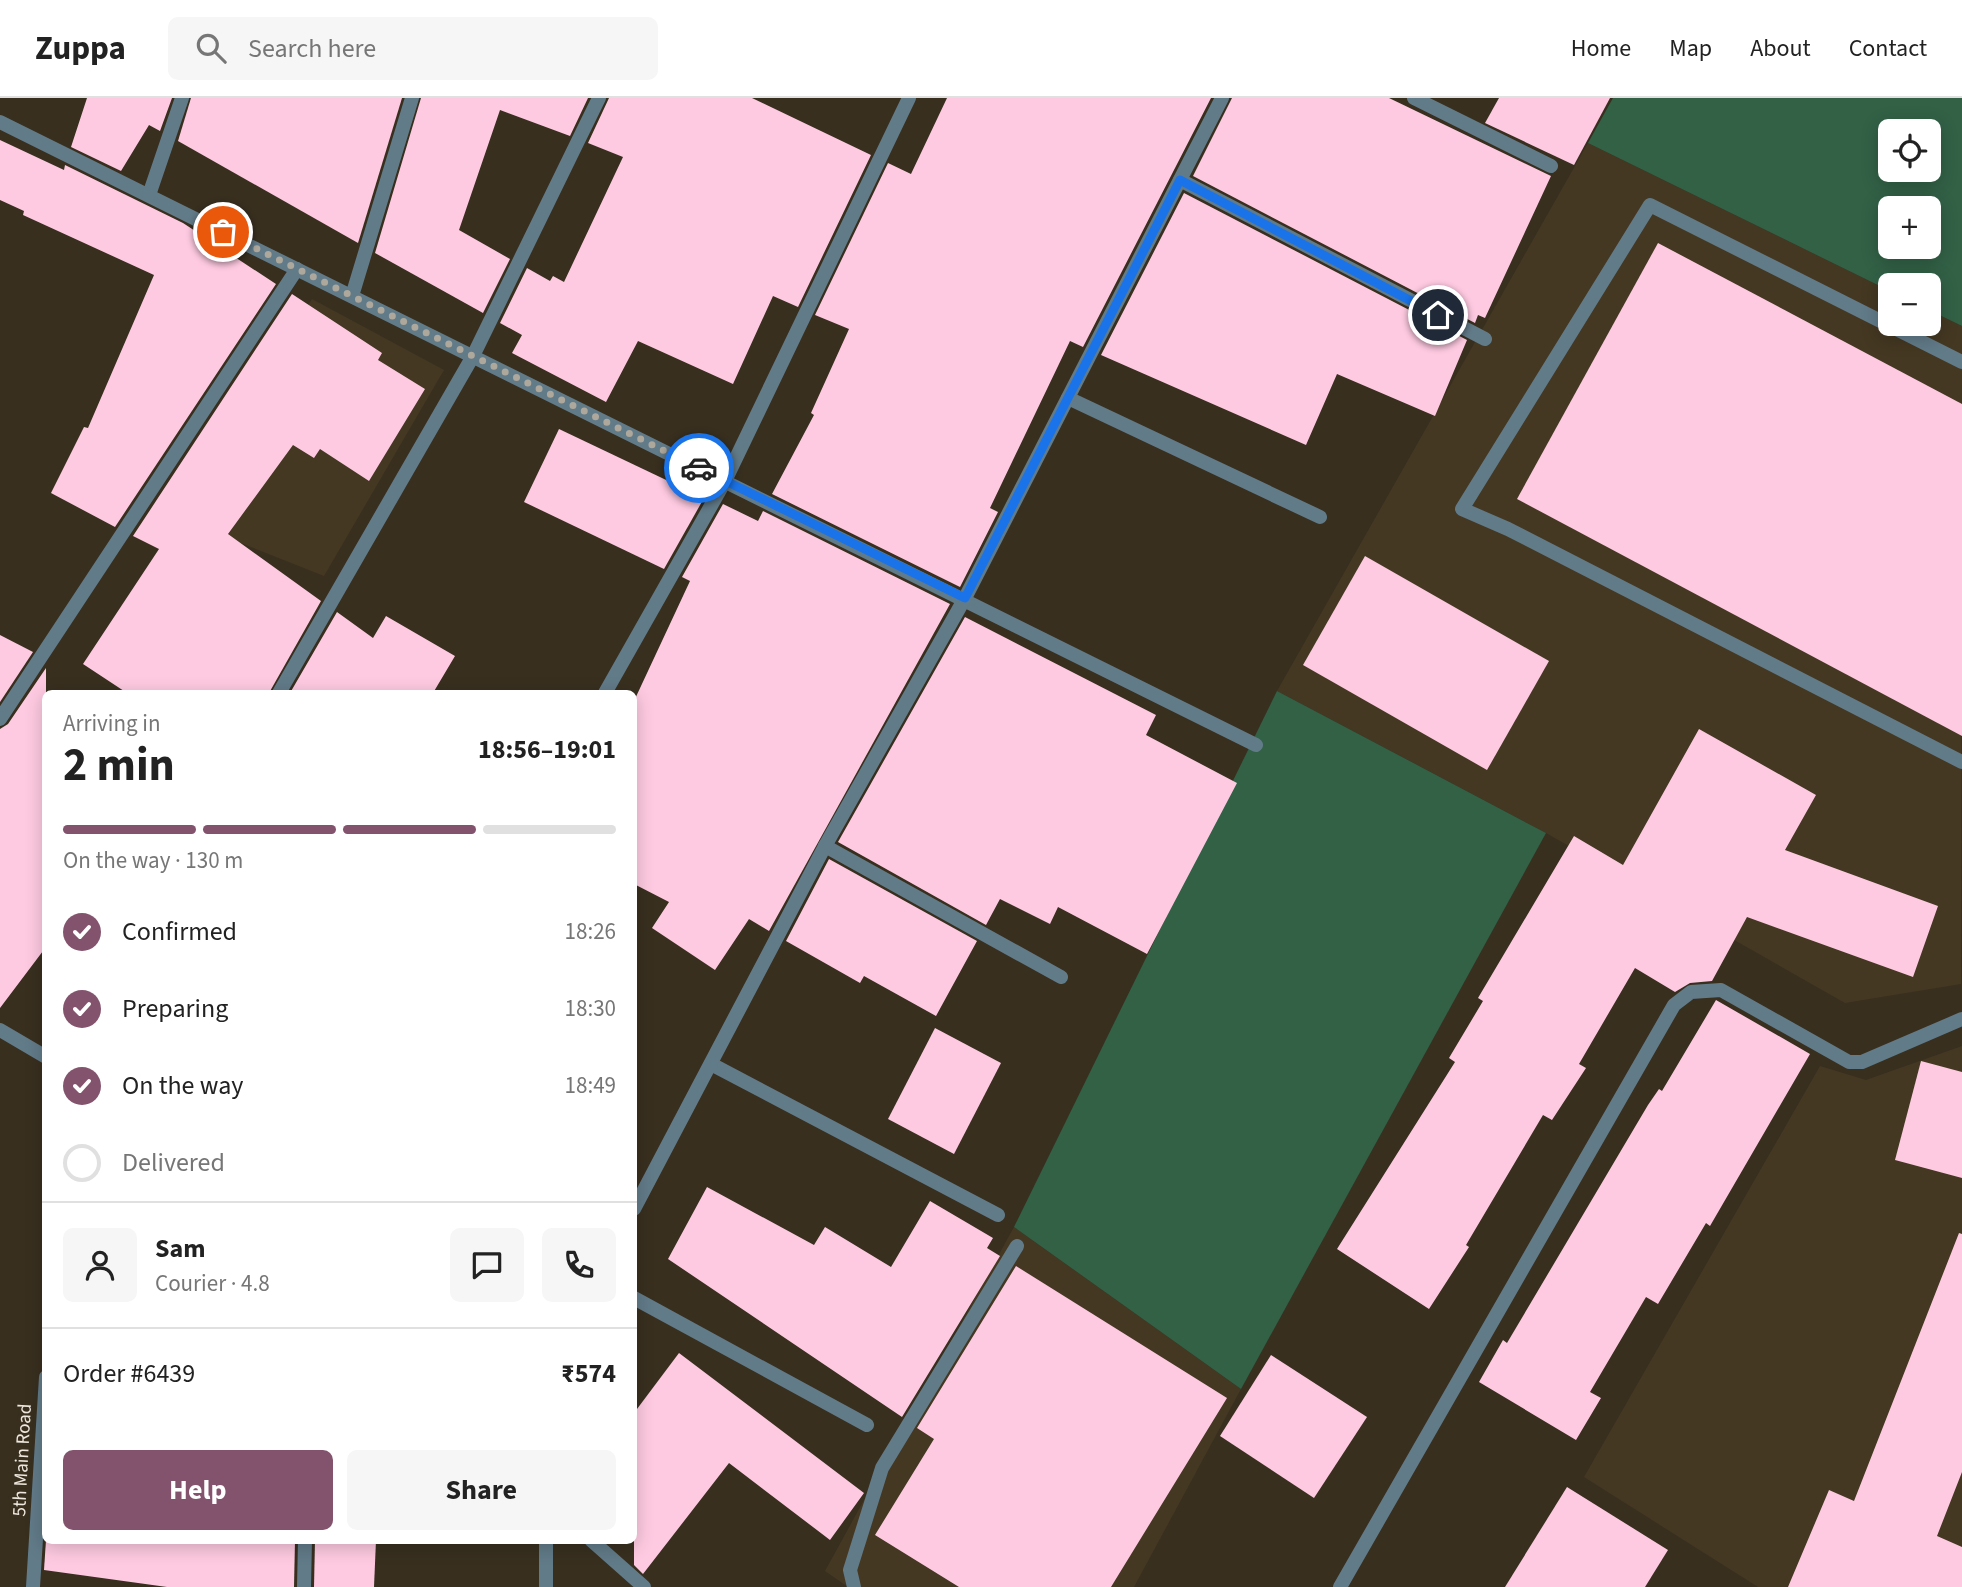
<!DOCTYPE html>
<html lang="en">
<head>
<meta charset="utf-8">
<style>
  :root { --surface:#fff; --page:#f6f6f6; --text:#222; --muted:#767676; --line:#e0e0e0; --accent:#83536d }
  body { margin:0; font-family:"Source Sans 3",sans-serif; background:var(--page); color:var(--text); height:100vh; display:flex; flex-direction:column; font-size:26px; white-space:nowrap }
  * { box-sizing:border-box; margin:0 }
  p { font-size:23px; color:var(--muted) }
  .icon { flex:none; width:38px; height:38px; fill:none; stroke:currentColor; stroke-width:2; stroke-linecap:round; stroke-linejoin:round }
  .map { position:relative; flex:1; overflow:hidden }
  .side { position:absolute; left:42px; top:592px; width:595px; height:854px; display:flex; flex-direction:column; background:var(--surface); border-radius:10px; box-shadow:0 4px 18px #0003 }
  .side>* { flex:none }
  .controls { position:absolute; left:1878px; top:21px; display:grid; gap:14px }
  .controls a { display:grid; place-items:center; width:63px; height:63px; border-radius:10px; background:var(--surface); box-shadow:0 4px 18px #0003; font-size:35px }
  .pin { position:absolute; display:grid; place-items:center; width:60px; height:60px; color:#fff; margin:-30px; border:4px solid #fff; border-radius:50%; box-shadow:0 2px 7px #0007 }
  .courier { position:absolute; display:grid; place-items:center; width:70px; height:70px; margin:-35px; border:5px solid #1a73e8; border-radius:50%; background:#fff; color:#222; box-shadow:0 2px 9px #0007 }
  .overview em { font-style:normal; font-weight:700 }
  .overview div { display:flex; flex-direction:column-reverse }
  .overview { display:flex; align-items:center; justify-content:space-between; height:119px; padding:0 21px }
  h1 { font-size:46px; font-weight:700; line-height:52px }
  .bar { display:grid; grid-template-columns:repeat(4,1fr); gap:10px 7px; align-content:center; height:84px; padding:0 21px }
  .bar i { height:9px; border-radius:5px; background:var(--line) }
  .bar .on { background:var(--accent) }
  .bar p { grid-column:span 4 }
  .line { display:flex; align-items:center; gap:18px; padding:0 21px; border-top:2px solid var(--line) }
  .line div { flex:1 }
  .round { display:grid; place-items:center; flex:none; width:74px; height:74px; border-radius:10px; background:var(--page) }
  ol { padding:0 21px; list-style:none }
  li { display:flex; align-items:center; gap:21px; height:77px }
  li p { margin-inline-start:auto }
  li .icon { padding:7px; border-radius:50%; background:var(--accent); color:#fff; stroke-width:4 }
  li:last-child { color:var(--muted) }
  li i { width:38px; height:38px; border:4px solid var(--line); border-radius:50% }
  .primary-button { display:flex; gap:14px; margin-top:auto; padding:14px 21px }
  .primary-button a { flex:1; height:80px; border-radius:10px; background:var(--accent); color:#fff; font-size:28px; font-weight:700; line-height:80px; text-align:center }
  .primary-button a+a { background:var(--page); color:var(--text) }
  header { display:flex; align-items:center; gap:42px; box-sizing:border-box; height:98px; padding:0 35px; background:var(--surface); border-bottom:2px solid var(--line) }
  header strong { font-size:33px }
  nav { display:flex; gap:38px; margin-inline-start:auto; font-size:24px }
  .search { width:490px; height:63px; background:var(--page); display:flex; align-items:center; gap:18px; box-sizing:border-box; padding:0 24px; border-radius:10px; color:var(--muted); font-size:26px }
  .map>svg:first-child { display:block }
</style>
</head>
<body>
<header>
<strong>Zuppa</strong>
<div class="search"><svg class="icon" aria-label="search" viewBox="0 0 24 24"><circle cx="10" cy="10" r="6"/><path d="M15 15l6 6"/></svg>Search here</div>
<nav><a>Home</a><a>Map</a><a>About</a><a>Contact</a></nav>
</header>
<div class="map">
<svg width="1962" height="1489" viewBox="0 0 1962 1489">
  <rect width="100%" height="100%" fill="#382f1f"/>
  <g fill="#443822">
    <path d="M1588,45L1890,193V226H1928L1929,212L1962,228L1961,886L1845,905L1546,735L1277,593Z"/>
    <path d="M312,201L444,272L324,478L165,415Z"/>
    <path d="M1962,948V1489H1758L1584,1379L1820,968L1866,982Z"/>
    <path d="M1014,1129L1241,1291L1134,1489H848L825,1473Z"/>
  </g>
  <g fill="#326146" fill-rule="evenodd">
    <path d="M1613,0H1962V228L1929,212L1928,187H1890V193L1588,45ZM1890,33H1928V72H1890ZM1890,110H1928V149H1890Z"/>
    <path d="M1277,593L1546,735L1241,1291L1014,1129Z"/>
  </g>
  <g fill="#fecae1">
    <path d="M87,0H172L160,33L149,27L121,73L71,49Z"/>
    <path d="M191,0H402L358,145L178,43Z"/>
    <path d="M421,0H588L570,38L500,12L459,132L510,161L483,215L375,155Z"/>
    <path d="M609,0H752L871,57L798,209L773,198L733,286L638,243L606,304L512,255L522,237L500,225L527,170L550,183L553,178L564,184L623,59L588,45Z"/>
    <path d="M947,0H1211L1083,249L1070,243L990,410L998,414L960,489L772,396L814,317L811,315L849,231L815,217L888,65L911,76Z"/>
    <path d="M1232,0H1389L1551,78L1485,220L1478,217L1475,225L1193,78Z"/>
    <path d="M1499,0H1610L1574,67L1485,25Z"/>
    <path d="M0,42L64,72L65,67L183,125L276,186L115,429L51,395L84,329L88,330L154,177L23,117L24,113L0,102Z"/>
    <path d="M1184,95L1467,242L1435,318L1337,276L1306,347L1101,257Z"/>
    <path d="M1658,145L1962,306V638L1517,401Z"/>
    <path d="M292,196L382,255L378,262L425,291L369,383L320,351L314,360L293,347L228,436L321,503L269,595H127L83,566L159,451L133,438Z"/>
    <path d="M559,331L704,400L664,471L524,404Z"/>
    <path d="M723,406L758,423L763,413L950,506L769,833L749,821L715,872L652,830L669,804L634,786V603L690,483L682,479Z"/>
    <path d="M1365,458L1549,563L1487,672L1303,567Z"/>
    <path d="M337,514L373,540L386,518L455,558L433,595H290Z"/>
    <path d="M965,519L1156,617L1146,637L1237,685L1147,856L1058,809L1050,826L1000,801L986,827L838,744Z"/>
    <path d="M0,537L33,554L0,604Z"/>
    <path d="M46,570V849L0,910V631L8,626Z"/>
    <path d="M1699,631L1816,697L1785,752L1938,808L1913,879L1747,819L1712,883L1690,885L1675,894L1635,870L1579,966L1586,970L1552,1022L1543,1017L1466,1147L1469,1149L1429,1211L1337,1151L1455,964L1449,960L1483,903L1478,900L1574,738L1623,767Z"/>
    <path d="M829,761L977,843L936,918L864,878L860,885L786,843Z"/>
    <path d="M1716,902L1810,956L1710,1128L1706,1125L1658,1206L1646,1199L1590,1294L1601,1300L1576,1342L1479,1284L1503,1242L1507,1245L1648,1007L1659,991L1662,993Z"/>
    <path d="M935,930L1001,965L954,1056L888,1021Z"/>
    <path d="M1921,963L1962,974V1080L1895,1062Z"/>
    <path d="M707,1089L814,1147L825,1129L891,1169L930,1103L993,1140L987,1150L1000,1158L902,1319L668,1161Z"/>
    <path d="M1959,1135L1962,1136V1374L1937,1438L1962,1449V1489H1788L1829,1392L1854,1403Z"/>
    <path d="M1016,1168L1227,1300L1111,1489H959L875,1437L934,1341L917,1330Z"/>
    <path d="M679,1255L864,1395L830,1442L729,1365L643,1476L634,1467V1315Z"/>
    <path d="M1271,1257L1367,1319L1314,1400L1220,1338Z"/>
    <path d="M1567,1389L1668,1452L1645,1489H1505Z"/>
    <path d="M46,1442H295L294,1489H167L44,1472Z"/>
    <path d="M315,1442H376L374,1489H314Z"/>
  </g>
  <g fill="none" stroke-linecap="round" stroke-linejoin="round">
    <g stroke="#627b89" stroke-width="14">
      <path d="M1962,264L1650,107L1462,411L1508,431L1962,664"/>
      <path d="M854,1489L850,1472L882,1370L1017,1148"/>
    </g>
    <g stroke="#627b89" stroke-width="14">
      <path d="M1414,0L1551,68"/>
      <path d="M0,24L1256,647"/>
      <path d="M1180,82L1485,241"/>
      <path d="M149,97L182,0"/>
      <path d="M352,198L412,0"/>
      <path d="M1068,300L1320,419"/>
      <path d="M279,595L473,258L599,0"/>
      <path d="M605,595L725,383L909,0"/>
      <path d="M0,621L297,171"/>
      <path d="M825,748L1061,879"/>
      <path d="M0,932L46,959"/>
      <path d="M711,966L998,1117"/>
      <path d="M634,1111L825,748L965,500L1222,0"/>
      <path d="M634,1200L867,1327"/>
      <path d="M591,1442L644,1489"/>
      <path d="M33,1489L46,1279"/>
      <path d="M304,1489L305,1442"/>
      <path d="M546,1489V1442"/>
      <path d="M1340,1489L1674,907L1691,894L1721,892L1849,964H1862L1962,921"/>
    </g>
  </g>
  <g fill="none" stroke-linecap="round" stroke-linejoin="round">
    <path stroke="#aea79b" stroke-width="7" stroke-dasharray="0 12.6" d="M223,134L699,370"/>
    <path stroke="#1a73e8" stroke-width="9" d="M699,370L965,500L1180,82L1438,217"/>
  </g>
  <g text-anchor="middle" stroke-width="7" stroke-linejoin="round" paint-order="stroke">
    <g font-size="19" fill="#eee8de" stroke="#382f1f">
      <text transform="translate(21 1362) rotate(-87)" y="7">5th Main Road</text>
    </g>
  </g>
</svg>
<div class="controls">
<a><svg class="icon" aria-label="locate" viewBox="0 0 24 24"><circle cx="12" cy="12" r="6"/><path d="M12 2v4M12 18v4M2 12h4M18 12h4"/></svg></a>
<a>+</a>
<a>−</a>
</div>
<div class="pin" style="left:223px;top:134px;background:#ea580c"><svg class="icon" aria-label="bag" viewBox="0 0 24 24"><path d="M5 8h14l-1 12H6zM9 8a3 3 0 0 1 6 0"/></svg></div>
<div class="pin" style="left:1438px;top:217px;background:#1f2937"><svg class="icon" aria-label="home" viewBox="0 0 24 24"><path d="M3 11l9-7 9 7M6 9v11h12V9"/></svg></div>
<div class="courier" style="left:699px;top:370px"><svg class="icon" aria-label="car" viewBox="0 0 24 24"><path d="M5 17H2v-5l4-1 3-4h7l3 4 3 1v5h-3M9 17h6M6 11h13"/><circle cx="7" cy="17" r="2"/><circle cx="17" cy="17" r="2"/></svg></div>
<section class="side">
<div class="overview"><div><h1>2 min</h1><p>Arriving in</p></div><em>18:56–19:01</em></div>
<div class="bar"><i class="on"></i><i class="on"></i><i class="on"></i><i></i><p>On the way · 130 m</p></div>
<ol>
<li><svg class="icon" aria-label="check" viewBox="0 0 24 24"><path d="M5 12l5 5 9-10"/></svg>Confirmed<p>18:26</p></li>
<li><svg class="icon" aria-label="check" viewBox="0 0 24 24"><path d="M5 12l5 5 9-10"/></svg>Preparing<p>18:30</p></li>
<li><svg class="icon" aria-label="check" viewBox="0 0 24 24"><path d="M5 12l5 5 9-10"/></svg>On the way<p>18:49</p></li>
<li><i></i>Delivered</li>
</ol>
<div class="line" style="height:126px"><a class="round"><svg class="icon" aria-label="person" viewBox="0 0 24 24"><circle cx="12" cy="8" r="4"/><path d="M4 21q1-7 8-7t8 7"/></svg></a><div><b>Sam</b><p>Courier · 4.8</p></div><a class="round"><svg class="icon" aria-label="chat" viewBox="0 0 24 24"><path d="M4 5h16v11H9l-5 4z"/></svg></a><a class="round"><svg class="icon" aria-label="phone" viewBox="0 0 24 24"><path d="M5 4h4l2 5-3 2q2 4 5 5l2-3 5 2v4C11 20 4 13 5 4z"/></svg></a></div>
<div class="line" style="height:91px"><div>Order #6439</div><b>₹574</b></div>
<div class="primary-button"><a>Help</a><a>Share</a></div>
</section>
</div>
</body>
</html>
